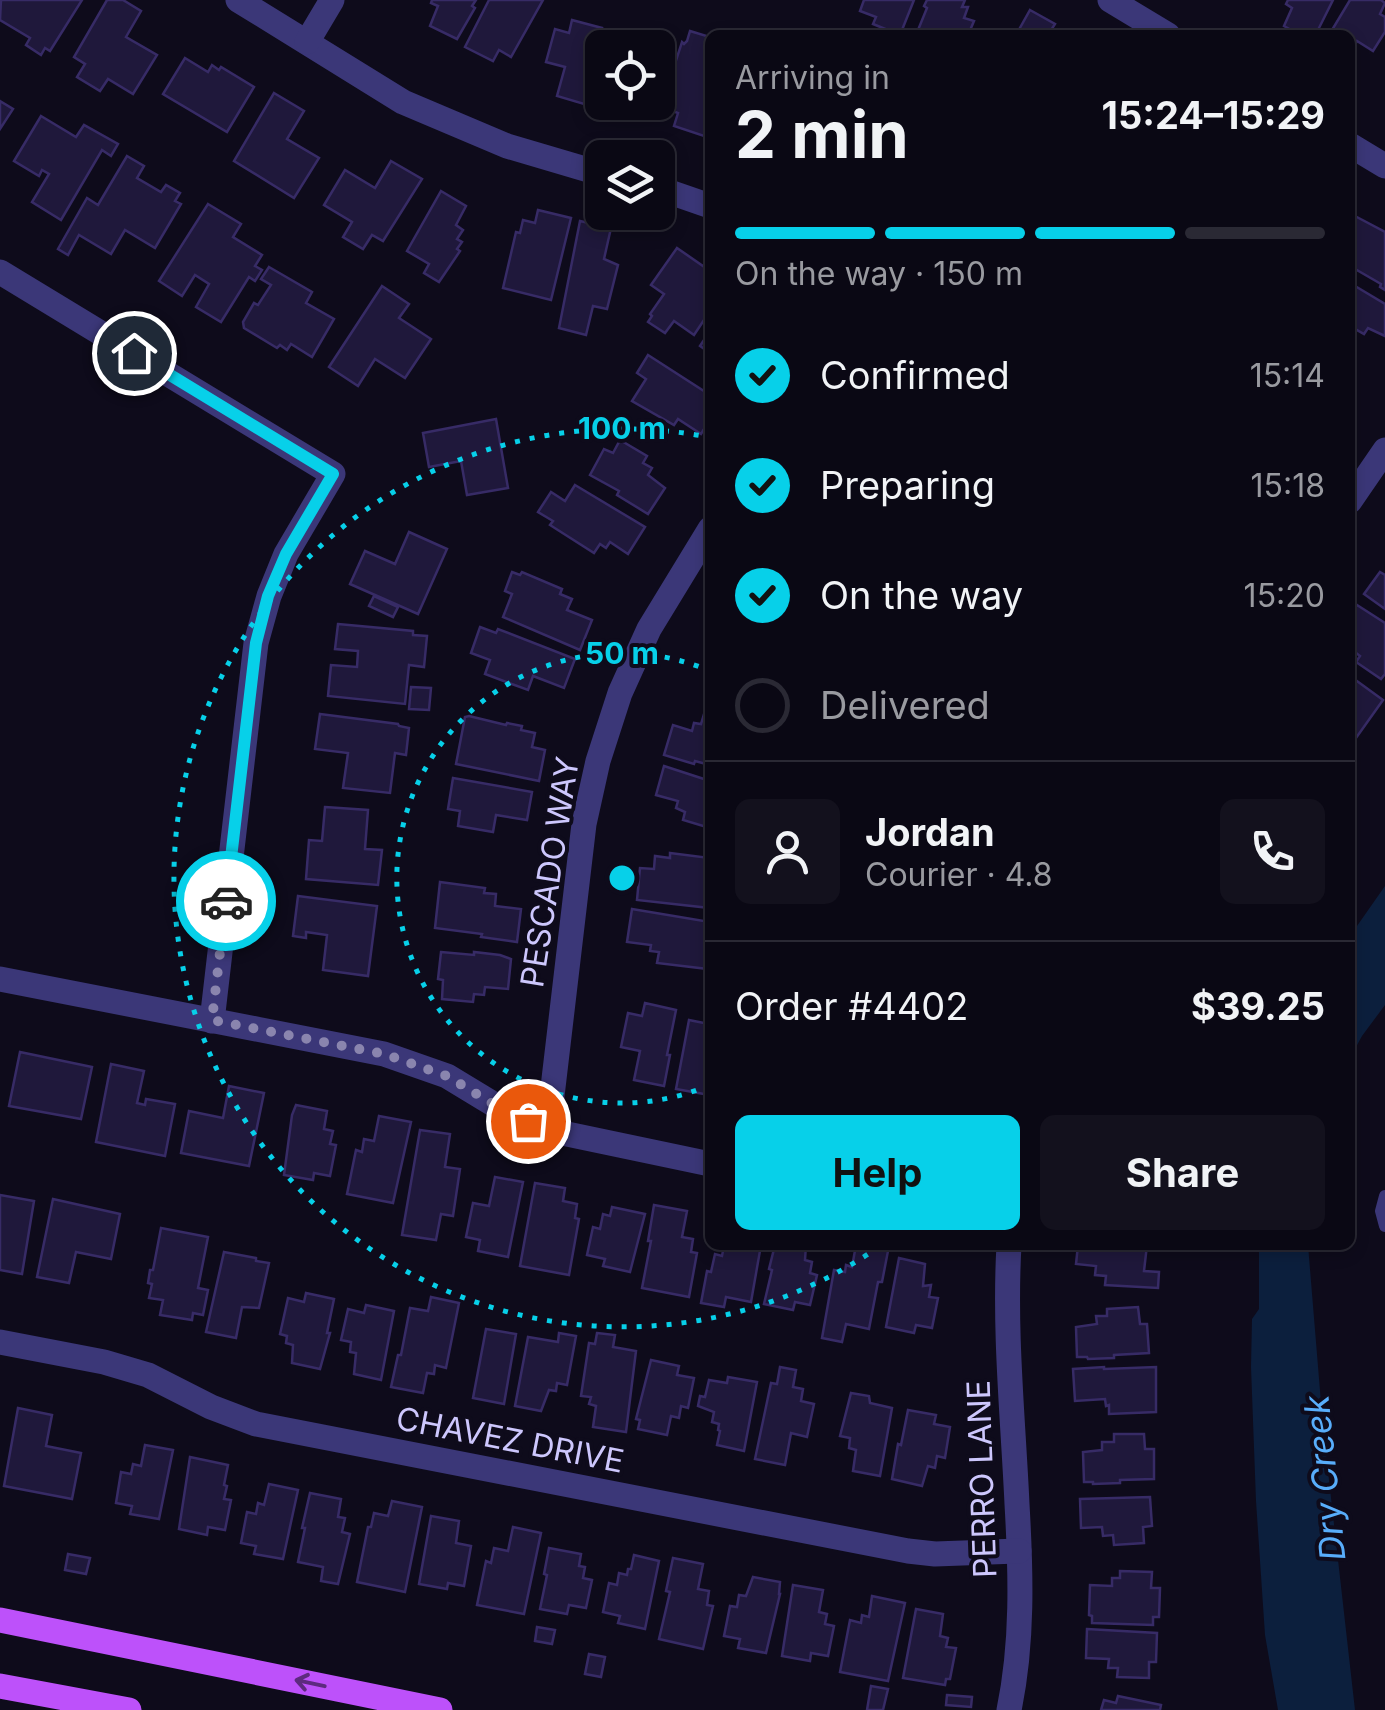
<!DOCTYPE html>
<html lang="en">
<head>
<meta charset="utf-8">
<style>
  :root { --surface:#0a0814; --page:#13111d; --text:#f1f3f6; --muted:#999aa0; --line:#2a2934; --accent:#07d0e9 }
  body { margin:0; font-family:Inter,sans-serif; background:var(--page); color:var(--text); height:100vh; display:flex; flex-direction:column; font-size:38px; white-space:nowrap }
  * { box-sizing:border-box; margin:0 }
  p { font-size:32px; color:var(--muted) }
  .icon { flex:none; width:55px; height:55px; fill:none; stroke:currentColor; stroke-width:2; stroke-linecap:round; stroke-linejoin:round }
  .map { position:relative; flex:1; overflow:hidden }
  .side { position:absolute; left:705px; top:30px; width:650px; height:1220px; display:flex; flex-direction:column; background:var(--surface); border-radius:15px; box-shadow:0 5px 15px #0003,0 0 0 2px var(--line) }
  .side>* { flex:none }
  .controls { position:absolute; left:585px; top:30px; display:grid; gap:20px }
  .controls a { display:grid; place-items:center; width:90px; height:90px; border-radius:15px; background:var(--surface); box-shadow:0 5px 15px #0003,0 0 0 2px var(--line); font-size:50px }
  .pin { position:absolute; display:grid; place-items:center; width:85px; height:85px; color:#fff; margin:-42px; border:5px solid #fff; border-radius:50%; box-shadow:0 2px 10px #0007 }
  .courier { position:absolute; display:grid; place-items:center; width:100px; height:100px; margin:-50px; border:8px solid #07d0e9; border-radius:50%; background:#fff; color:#222; box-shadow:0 2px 12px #0007 }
  .headline em { font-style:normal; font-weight:700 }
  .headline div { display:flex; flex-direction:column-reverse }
  .headline { display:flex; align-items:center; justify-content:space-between; height:170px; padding:0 30px }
  h1 { font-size:65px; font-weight:700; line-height:75px }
  .bar { display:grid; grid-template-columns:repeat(4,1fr); gap:15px 10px; align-content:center; height:120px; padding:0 30px }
  .bar i { height:12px; border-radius:8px; background:var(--line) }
  .bar .current { background:var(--accent) }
  .bar p { grid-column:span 4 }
  .line { display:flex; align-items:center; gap:25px; padding:0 30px; border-top:2px solid var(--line) }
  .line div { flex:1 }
  .round { display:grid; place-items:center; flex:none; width:105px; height:105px; border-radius:15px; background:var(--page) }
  ol { padding:0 30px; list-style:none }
  li { display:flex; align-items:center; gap:30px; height:110px }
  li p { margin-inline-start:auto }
  li .icon { padding:10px; border-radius:50%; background:var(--accent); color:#111; stroke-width:4 }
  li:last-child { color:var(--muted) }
  li i { width:55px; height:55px; border:5px solid var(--line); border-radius:50% }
  .cta { display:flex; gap:20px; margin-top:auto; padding:20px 30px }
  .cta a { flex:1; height:115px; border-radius:15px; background:var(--accent); color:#111; font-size:40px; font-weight:700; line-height:115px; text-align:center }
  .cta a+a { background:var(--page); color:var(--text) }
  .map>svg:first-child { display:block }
</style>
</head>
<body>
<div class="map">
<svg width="1385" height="1710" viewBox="0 0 1385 1710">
  <rect width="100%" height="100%" fill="#0e0b1b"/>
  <g fill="#0c1f3d">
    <path d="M1385,886V1005L1362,1036L1350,1058V936Z"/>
    <path d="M1259,1245H1308L1323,1427L1355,1710H1278L1265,1635L1256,1501L1251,1367L1252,1319L1259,1309Z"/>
  </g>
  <g fill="#1f183b" stroke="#372b66" stroke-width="2.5">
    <path d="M1,0H82L50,51L45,48L41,55L26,45L30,38L0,20Z"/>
    <path d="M107,0H123L141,11L126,37L157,55L133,94L108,79L100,91L77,77L85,64L74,57Z"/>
    <path d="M432,0H476L472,6L475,8L457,39L430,26L438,6L431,3Z"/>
    <path d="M489,0H543L511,57L499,50L493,61L465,47Z"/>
    <path d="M864,0H914L900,35L873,24L876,17L860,11Z"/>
    <path d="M927,0H965L962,7H968L964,18L974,21L968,35H916L927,8L924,6Z"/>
    <path d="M1288,0H1333L1316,34L1314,32L1313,35H1300L1284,26L1292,8L1286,4Z"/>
    <path d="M1350,0H1381L1385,3L1380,14L1385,17V32L1373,51L1357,41L1350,53V35H1329Z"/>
    <path d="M1030,10L1055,24L1048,35H1016Z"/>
    <path d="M572,20L602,28L584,104L557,96L565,67L546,62L555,29L569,33Z"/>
    <path d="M690,31L710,37L708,47L710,48V119L704,136L674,126L678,113L665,108L669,96L665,94L682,42L684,44L687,41Z"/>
    <path d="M616,35L644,43L642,48H612Z"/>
    <path d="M185,58L208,72L212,65L219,70L221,67L254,87L227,132L163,94Z"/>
    <path d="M602,85V102H626L625,109L597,102Z"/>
    <path d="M274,93L304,111L287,139L319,158L294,198L234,161Z"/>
    <path d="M0,101L13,109L0,129Z"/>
    <path d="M41,116L76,137L84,125L118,144L111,156L102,150L61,220L32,202L49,174L42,170L39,176L14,161Z"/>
    <path d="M127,156L144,166L137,178L161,192L166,185L180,193L175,201L181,204L155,248L125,230L111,254L79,235L68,255L58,249L87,198L98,205Z"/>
    <path d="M391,161L422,179L383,241L372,235L363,249L343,237L352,222L324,205L345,170L375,188Z"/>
    <path d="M441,191L466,206L456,225L463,230L457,239L462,242L457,249L460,251L439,282L424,273L429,264L407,251Z"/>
    <path d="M208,204L241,224L233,237L262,255L255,266L262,270L255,281L249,277L221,322L196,307L209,284L195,275L182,296L159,281Z"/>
    <path d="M538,210L571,218L551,300L503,288L516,232L520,233L523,220L535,223Z"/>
    <path d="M1353,215L1385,232V290L1380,287L1381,284L1350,266V221Z"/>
    <path d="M580,221L611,228L604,259L618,265L607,309L593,306L586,335L559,328Z"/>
    <path d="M677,248L703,266L710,258V311L694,335L674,321L665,333L648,322L652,316L650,314L664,294L651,285Z"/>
    <path d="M269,267L312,292L306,303L334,319L312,357L291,344L287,350L280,345L277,348L244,328L243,322L254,303L258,305L271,285L261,279Z"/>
    <path d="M1350,283L1385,304V336L1368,328L1364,334L1355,329L1350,336Z"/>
    <path d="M382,286L409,304L399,318L431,339L405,378L375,359L358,386L329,367Z"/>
    <path d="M710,331V353L700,346Z"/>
    <path d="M648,355L710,395V428L706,426L701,434L678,419L674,425L632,401L646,379L637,373Z"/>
    <path d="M496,419L508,488L467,495L461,461L429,467L423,433Z"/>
    <path d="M620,440L647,456L643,463L652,468L648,475L665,488L648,514L617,495L619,491L590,475L604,449L613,453Z"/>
    <path d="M575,485L645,527L628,554L610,542L606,548L600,544L594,553L550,525L553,521L538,512L551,492L565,501Z"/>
    <path d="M409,532L447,549L418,614L350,584L365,551L395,564Z"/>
    <path d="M512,572L520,575L522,572L562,589L560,594L572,599L567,610L592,620L580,650L503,617L512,594L505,591Z"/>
    <path d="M1380,572L1385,575V609L1364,594Z"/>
    <path d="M374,596L398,607L393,617L369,606Z"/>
    <path d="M1357,605L1385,623V674L1381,679L1356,662L1360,656L1351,649L1355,642L1350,639V615Z"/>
    <path d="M338,624L413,631V635L427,636L424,667L409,665L405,704L328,696L331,665L357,667L358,651L335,649Z"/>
    <path d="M480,627L496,633L498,629L575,659L564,688L533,676L528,690L485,674L490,660L471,653Z"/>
    <path d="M1350,676L1383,700L1356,738L1350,733Z"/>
    <path d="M411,687L431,688L429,710L409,709Z"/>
    <path d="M320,714L398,724L399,726L409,728L406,755L395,753L390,793L343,788L348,753L315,749Z"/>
    <path d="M704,714L710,716V765L695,761L694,764L664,755L673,725L692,731L694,723L701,724Z"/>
    <path d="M469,716L506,725L507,723L522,726L521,730L535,733L532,747L545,750L539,781L456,764L465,717Z"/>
    <path d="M664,766L710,781V828L683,820L685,812L676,808L678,801L656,795Z"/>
    <path d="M453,778L532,792L527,820L496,815L493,832L458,826L460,811L448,809Z"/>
    <path d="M325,807L368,810L365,849L382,850L378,885L306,879L309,840L322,841Z"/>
    <path d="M670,853L710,858V908L637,900L640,868L654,869L655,856L670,858Z"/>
    <path d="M440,882L485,888L484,893L496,894L495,906L521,909L517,942L481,937L482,934L435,928Z"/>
    <path d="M298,896L377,906L368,976L323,970L327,935L306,932V938L293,936Z"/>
    <path d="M632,909L710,922L708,969L657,963L659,952L650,951L651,945L627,942Z"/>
    <path d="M441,952L474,955V952L500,955L511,959L508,989L485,987L484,995L474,994L473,1002L442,999L443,980L438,979Z"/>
    <path d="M645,1003L676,1010L667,1055H670L664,1086L634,1080L640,1051L621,1047L628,1013L642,1016Z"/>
    <path d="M706,1014L710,1015V1073H708L704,1094L676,1089L689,1020L704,1023Z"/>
    <path d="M20,1052L92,1067L81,1119L9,1106Z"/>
    <path d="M111,1064L144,1071L137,1103L145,1105L146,1099L175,1104L165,1156L96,1142Z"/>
    <path d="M229,1086L264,1093L249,1166L181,1153L189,1111L223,1118Z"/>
    <path d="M296,1105L327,1111L324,1129L333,1131L330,1144L336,1145L330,1176L314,1173L313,1180L284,1175L292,1115Z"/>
    <path d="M379,1116L411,1122L393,1203L347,1194L356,1150L362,1152L364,1139L374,1141Z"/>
    <path d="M420,1130L450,1134L445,1167L460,1169L453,1216L441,1214L436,1240L402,1235Z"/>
    <path d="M495,1177L523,1182L508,1257L478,1251L480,1240L466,1237L473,1203L489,1206Z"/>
    <path d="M535,1183L565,1188L563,1201L577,1204L575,1218L579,1219L569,1275L520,1266Z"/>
    <path d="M0,1195L34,1201L22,1274L0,1270Z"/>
    <path d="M53,1199L120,1214L111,1259L76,1252L69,1283L37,1277Z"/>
    <path d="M654,1205L687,1211L682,1237L693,1239L691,1252L697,1253L689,1297L642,1288L651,1241H648Z"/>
    <path d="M612,1207L645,1214L630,1272L603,1266L605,1259L587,1255L593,1227L600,1229L603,1214L610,1216Z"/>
    <path d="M161,1228L208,1237L198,1288L208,1290L203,1315L193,1313L192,1320L160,1315L163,1300L149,1298L152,1284L148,1283L150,1270H153Z"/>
    <path d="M731,1245H761L751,1302L726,1297L724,1307L701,1303L707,1271L711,1272L715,1254L722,1256L724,1246L731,1247Z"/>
    <path d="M775,1245H806L805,1260L812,1262L810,1273L817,1275L810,1305L795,1302L793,1310L764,1304L772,1270L769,1269Z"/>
    <path d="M856,1245H867L888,1251L882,1282H878L869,1329L846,1324L842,1342L822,1338L834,1270L845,1272L846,1265L852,1267Z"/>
    <path d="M1078,1245H1147L1144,1271L1159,1272L1158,1288L1105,1285L1106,1276L1095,1275L1096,1266L1076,1264Z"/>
    <path d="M224,1252L256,1258V1261L269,1263L259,1308L242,1307L236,1338L206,1332Z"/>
    <path d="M899,1258L925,1264L923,1286L931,1285L929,1297L938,1298L932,1328L916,1325L914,1333L886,1327Z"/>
    <path d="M306,1293L334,1299L327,1333H330L320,1369L292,1363L293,1345L286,1343L287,1336L280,1334L288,1298L304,1302Z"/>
    <path d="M431,1297L459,1303L446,1368L435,1365L434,1374L427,1373L423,1393L391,1387L398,1355H401L410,1308L428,1311Z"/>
    <path d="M366,1305L394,1311L381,1380L354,1374L356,1353L350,1352L351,1342L341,1340L348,1309L364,1313Z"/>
    <path d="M1138,1307L1140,1324H1147L1149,1353L1114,1355V1358L1088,1359L1087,1357H1077L1076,1327L1097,1324L1096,1316H1107V1309Z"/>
    <path d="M486,1329L516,1334L504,1404L473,1398Z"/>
    <path d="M559,1333L576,1336L567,1385L557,1383L556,1391L549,1390L541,1411L515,1406L528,1337L558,1342Z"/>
    <path d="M597,1333L615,1335L613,1347L636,1351L626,1432L593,1427L596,1406L589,1404L591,1397L581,1396L589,1343L595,1344Z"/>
    <path d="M651,1360L679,1366L677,1375L694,1378L688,1408L681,1406L679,1418L671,1416L667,1435L638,1429L640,1420L636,1419Z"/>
    <path d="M780,1367L796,1370L793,1387L803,1389L801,1401L814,1404L807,1437L791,1433L785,1465L755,1459L771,1383L777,1384Z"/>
    <path d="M1104,1367V1369L1156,1367V1412L1109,1414V1405L1106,1406L1105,1399L1075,1401L1073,1369Z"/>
    <path d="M728,1377L757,1382L744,1451L717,1445L720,1431L718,1430L719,1424L712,1422L714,1412L698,1406L700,1396L705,1397L709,1380L727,1383Z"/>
    <path d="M851,1393L869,1396L870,1403L892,1408L880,1476L853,1471L856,1450L849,1448L850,1438L840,1436Z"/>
    <path d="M18,1408L52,1415L46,1446L81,1453L72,1499L4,1486Z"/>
    <path d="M908,1410L936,1415L934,1424L950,1427L945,1458L937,1456L935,1468L928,1466L922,1486L892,1479L898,1444L901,1445Z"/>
    <path d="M1114,1434H1144L1145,1449H1154V1479L1120,1480V1483L1093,1484V1482H1084L1083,1452L1102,1450V1442H1114Z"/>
    <path d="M145,1445L173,1450L159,1519L130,1514L132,1506L116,1503L121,1472L131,1474L133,1464L141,1466Z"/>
    <path d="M190,1457L228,1465L224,1485L227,1486L224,1499L231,1500L225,1530L208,1527L207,1535L179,1529Z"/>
    <path d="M269,1484L298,1490L283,1559L254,1554L256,1546L241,1543L247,1512L256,1514L258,1503L264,1505Z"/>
    <path d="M310,1493L341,1499L338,1517L345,1518L342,1532L350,1534L338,1584L321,1581L323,1567L298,1562L305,1528H302Z"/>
    <path d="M1150,1497L1152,1526L1143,1527L1144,1543L1114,1545L1113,1535L1103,1536L1102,1527L1081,1528L1080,1499Z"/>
    <path d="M392,1501L422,1507L405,1592L357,1582L368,1527H371L374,1513L388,1516Z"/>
    <path d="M431,1516L459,1521L456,1543L471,1546L464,1586L448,1583L447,1589L419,1584Z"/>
    <path d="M513,1527L541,1533L524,1614L477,1605L486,1561L491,1563L494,1548L508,1551Z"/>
    <path d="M549,1548L581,1554L579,1566L585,1567L583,1578L592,1580L586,1608L569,1605L567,1614L540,1609L547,1575L544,1574Z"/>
    <path d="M68,1554L90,1558L86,1574L65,1570Z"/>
    <path d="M634,1555L659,1561L645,1629L618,1623L620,1616L603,1612L609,1583L617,1585L619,1573L627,1575L628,1569H631Z"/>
    <path d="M673,1558L703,1564L698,1589L709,1591L707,1605L713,1606L703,1649L659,1639L670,1592L666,1591Z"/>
    <path d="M1120,1571L1152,1572L1151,1588H1160L1159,1617H1153V1625L1092,1623V1616L1089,1615L1090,1585L1112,1586V1578H1120Z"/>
    <path d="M753,1577L780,1582L779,1594H780L766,1653L738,1648L740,1639L724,1636L730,1606L737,1607L739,1595L746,1596Z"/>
    <path d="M793,1585L823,1590L819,1612L827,1614L825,1624L834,1626L828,1656L811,1653L810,1661L782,1656Z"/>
    <path d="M872,1596L905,1603L888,1681L840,1672L850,1620L861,1623L862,1615L869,1617Z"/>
    <path d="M916,1609L943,1614L940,1636L948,1638L946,1647L956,1648L950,1679H946L945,1685L903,1678Z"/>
    <path d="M537,1627L555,1630L552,1644L535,1641Z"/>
    <path d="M1087,1629L1157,1633L1156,1662H1149V1678L1117,1677L1118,1668H1108L1109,1659L1086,1658Z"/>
    <path d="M589,1654L605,1657L601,1677L585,1674Z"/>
    <path d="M871,1686L888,1689L883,1710H867Z"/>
    <path d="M947,1695L972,1697L971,1707L946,1705Z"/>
    <path d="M1118,1696L1161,1705L1160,1710H1101L1104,1700L1116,1703Z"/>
  </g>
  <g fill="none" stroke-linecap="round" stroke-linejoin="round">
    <path stroke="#3b3778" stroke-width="12" d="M1385,1196L1381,1211L1385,1226"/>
    <g stroke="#3b3778" stroke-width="25">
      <path d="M238,0L403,102L507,146L602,174"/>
      <path d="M1110,0L1168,35"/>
      <path d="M307,42L332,0"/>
      <path d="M1350,145L1385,166"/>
      <path d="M658,188L710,206"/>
      <path d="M0,272L333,474L286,554L269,596L256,643L212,1021"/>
      <path d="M1350,501L1385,450"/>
      <path d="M0,979L384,1054L447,1076L508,1113L548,1130L710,1164"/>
      <path d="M548,1130L584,824L598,761L620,693L649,629L710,529"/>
      <path d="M1009,1245C1004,1331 1013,1418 1017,1504C1021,1573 1023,1643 1009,1710"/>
      <path d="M0,1342L104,1362L148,1375L211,1407L256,1424L908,1551L935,1554L1019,1551"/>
    </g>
    <g stroke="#bd51fa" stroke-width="25">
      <path d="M0,1620L440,1710"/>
      <path d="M0,1686L129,1710"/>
    </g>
  </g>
  <defs><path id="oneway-shaft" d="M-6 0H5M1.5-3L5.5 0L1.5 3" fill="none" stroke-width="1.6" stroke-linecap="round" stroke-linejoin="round" transform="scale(2.5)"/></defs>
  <use stroke="#5d2a7f" href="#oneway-shaft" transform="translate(310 1683) rotate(-168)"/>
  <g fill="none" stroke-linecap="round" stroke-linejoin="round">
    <path stroke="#8a85ae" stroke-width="10" stroke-dasharray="0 18" d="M226,901L212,1020L384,1054L447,1076L508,1113L528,1121"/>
    <path stroke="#07d0e9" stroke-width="12" d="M134,353L333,474L286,554L268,596L256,643L226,901"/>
  </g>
  <g fill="none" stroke="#07d0e9" stroke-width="5" stroke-dasharray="5 10">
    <path d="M710 1085A225 225 0 1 1 710 671"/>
    <path d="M880 1246A449 449 0 1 1 708 437"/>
  </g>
  <g text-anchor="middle" stroke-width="8" stroke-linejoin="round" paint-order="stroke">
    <g font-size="32" fill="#cdc7fd" stroke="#0e0b1b">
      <text transform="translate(550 872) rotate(-81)" y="11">PESCADO WAY</text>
      <text transform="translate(510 1440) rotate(11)" y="11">CHAVEZ DRIVE</text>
      <text transform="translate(982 1479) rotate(-92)" y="11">PERRO LANE</text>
    </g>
    <g font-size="35" font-style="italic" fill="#58adfa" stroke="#0e0b1b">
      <text transform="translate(1325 1478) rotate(-96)" y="12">Dry Creek</text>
    </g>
  </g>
  <circle cx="622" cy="878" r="15" fill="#07d0e9" stroke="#0e0b1b" stroke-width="5"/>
  <g font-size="30" text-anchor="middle" font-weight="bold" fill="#07d0e9" stroke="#0e0b1b" stroke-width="8" stroke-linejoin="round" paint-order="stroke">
    <text x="622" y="439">100 m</text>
    <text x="622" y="664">50 m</text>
  </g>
</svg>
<div class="controls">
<a><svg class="icon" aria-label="locate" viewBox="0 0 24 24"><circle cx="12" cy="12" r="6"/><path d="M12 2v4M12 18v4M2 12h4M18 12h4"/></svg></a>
<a><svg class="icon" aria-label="layers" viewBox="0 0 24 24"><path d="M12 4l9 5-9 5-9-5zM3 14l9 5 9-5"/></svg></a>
</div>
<div class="pin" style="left:528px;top:1121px;background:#ea580c"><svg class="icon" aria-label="bag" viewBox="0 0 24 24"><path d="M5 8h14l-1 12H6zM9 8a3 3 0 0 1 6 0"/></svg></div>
<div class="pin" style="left:134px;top:353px;background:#1f2937"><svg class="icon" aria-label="home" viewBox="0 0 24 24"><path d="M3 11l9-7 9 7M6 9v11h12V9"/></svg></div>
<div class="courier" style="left:226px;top:901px"><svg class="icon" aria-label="car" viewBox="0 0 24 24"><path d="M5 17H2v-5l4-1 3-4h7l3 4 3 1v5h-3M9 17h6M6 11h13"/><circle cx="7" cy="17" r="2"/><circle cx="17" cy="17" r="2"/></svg></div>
<section class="side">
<div class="headline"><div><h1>2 min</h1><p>Arriving in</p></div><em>15:24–15:29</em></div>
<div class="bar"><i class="current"></i><i class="current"></i><i class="current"></i><i></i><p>On the way · 150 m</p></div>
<ol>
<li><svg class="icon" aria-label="check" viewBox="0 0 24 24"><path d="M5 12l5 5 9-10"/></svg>Confirmed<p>15:14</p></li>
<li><svg class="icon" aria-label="check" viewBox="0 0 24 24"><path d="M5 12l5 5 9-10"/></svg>Preparing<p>15:18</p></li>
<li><svg class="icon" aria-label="check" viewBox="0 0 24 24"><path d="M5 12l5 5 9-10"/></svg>On the way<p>15:20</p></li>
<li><i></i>Delivered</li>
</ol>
<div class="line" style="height:180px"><a class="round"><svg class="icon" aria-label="person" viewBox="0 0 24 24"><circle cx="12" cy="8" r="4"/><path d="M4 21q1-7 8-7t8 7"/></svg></a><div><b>Jordan</b><p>Courier · 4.8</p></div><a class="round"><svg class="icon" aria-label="phone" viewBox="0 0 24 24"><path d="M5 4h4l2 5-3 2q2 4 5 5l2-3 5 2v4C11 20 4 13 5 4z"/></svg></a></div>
<div class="line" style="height:130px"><div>Order #4402</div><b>$39.25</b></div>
<div class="cta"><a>Help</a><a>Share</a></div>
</section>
</div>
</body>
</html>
